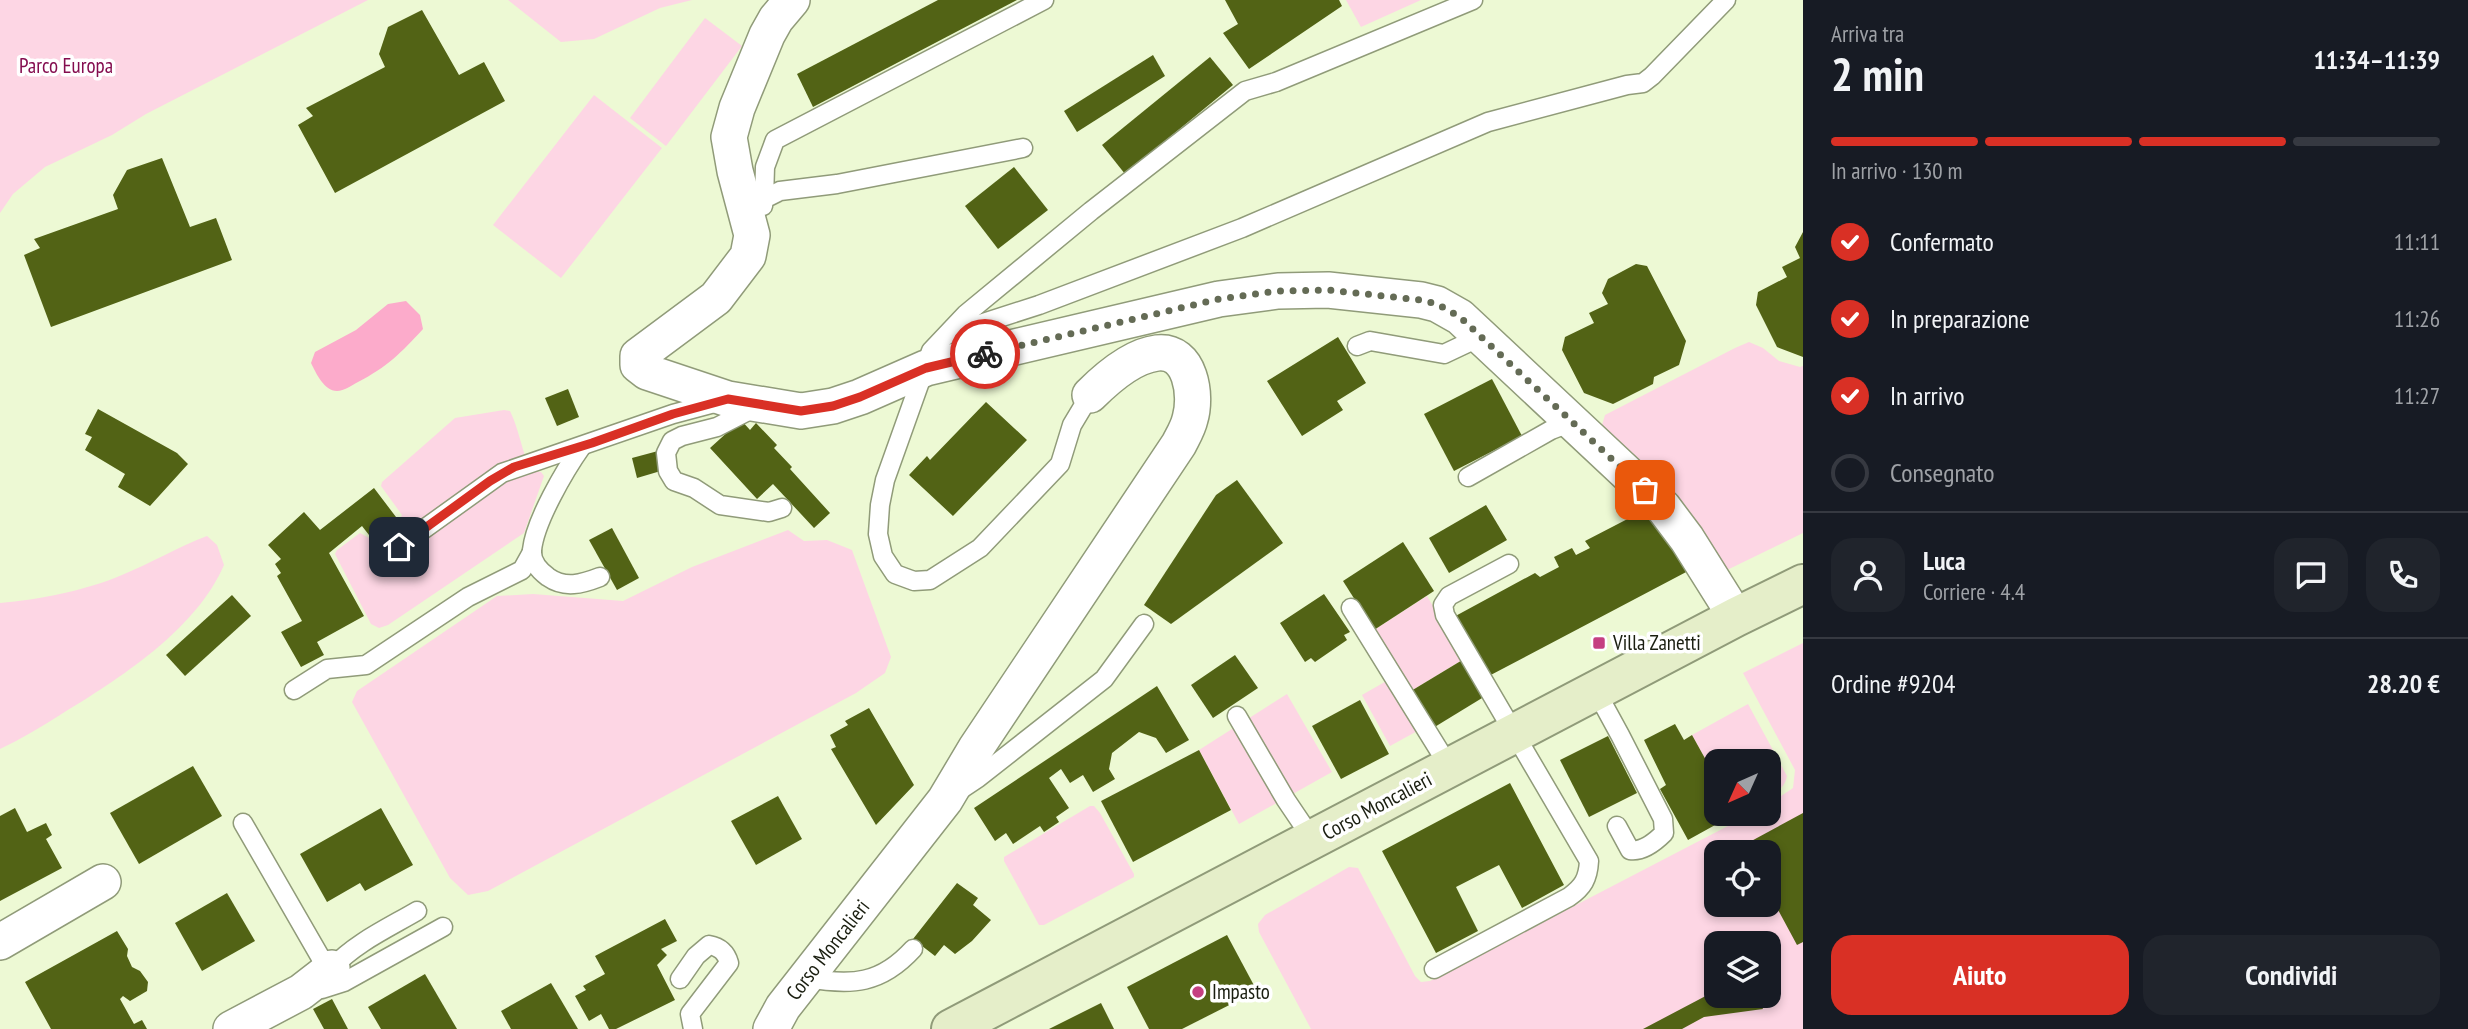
<!DOCTYPE html>
<html lang="it">
<head>
<meta charset="utf-8">
<style>
  :root { --surface:#171b24; --page:#20242c; --text:#f1f3f6; --muted:#9ea1a6; --line:#363941; --accent:#d93025 }
  body { margin:0; font-family:"PT Sans Narrow",sans-serif; background:var(--page); color:var(--text); height:100vh; display:flex; flex-direction:column; font-size:26px; white-space:nowrap }
  * { box-sizing:border-box; margin:0 }
  p { font-size:23px; color:var(--muted) }
  .icon { flex:none; width:38px; height:38px; fill:none; stroke:currentColor; stroke-width:2; stroke-linecap:round; stroke-linejoin:round }
  .map { position:relative; flex:1; overflow:hidden }
  .details { display:flex; flex-direction:column; background:var(--surface); width:665px }
  .details>* { flex:none }
  .needle { width:46px; rotate:225deg }
  .fabs { position:absolute; left:1704px; top:749px; display:grid; gap:14px }
  .fabs a { display:grid; place-items:center; width:77px; height:77px; border-radius:14px; background:var(--surface); box-shadow:0 4px 10px #0003; font-size:35px }
  .pin { position:absolute; display:grid; place-items:center; width:60px; height:60px; color:#fff; margin:-30px; border-radius:14px; box-shadow:0 4px 10px #0006 }
  .courier { position:absolute; display:grid; place-items:center; width:70px; height:70px; margin:-35px; border:5px solid #d93025; border-radius:50%; background:#fff; color:#222; box-shadow:0 2px 9px #0007 }
  .summary em { font-style:normal; font-weight:600 }
  .summary div { display:flex; flex-direction:column-reverse }
  .summary { display:flex; align-items:center; justify-content:space-between; height:119px; padding:0 28px }
  h1 { font-size:46px; font-weight:600; line-height:52px }
  .bar { display:grid; grid-template-columns:repeat(4,1fr); gap:10px 7px; align-content:center; height:84px; padding:0 28px }
  .bar i { height:9px; border-radius:5px; background:var(--line) }
  .bar .active { background:var(--accent) }
  .bar p { grid-column:span 4 }
  .line { display:flex; align-items:center; gap:18px; padding:0 28px; border-top:2px solid var(--line) }
  .line div { flex:1 }
  .round { display:grid; place-items:center; flex:none; width:74px; height:74px; border-radius:21px; background:var(--page) }
  ol { padding:0 28px; list-style:none }
  li { display:flex; align-items:center; gap:21px; height:77px }
  li p { margin-inline-start:auto }
  li .icon { padding:7px; border-radius:50%; background:var(--accent); color:#fff; stroke-width:4 }
  li:last-child { color:var(--muted) }
  li i { width:38px; height:38px; border:4px solid var(--line); border-radius:50% }
  .button { display:flex; gap:14px; margin-top:auto; padding:14px 28px }
  .button a { flex:1; height:80px; border-radius:21px; background:var(--accent); color:#fff; font-size:28px; font-weight:600; line-height:80px; text-align:center }
  .button a+a { background:var(--page); color:var(--text) }
  main { display:flex; flex:1; min-height:0 }
  .map>svg:first-child { display:block }
</style>
</head>
<body>
<main>
<div class="map">
<svg width="1803" height="1029" viewBox="0 0 1803 1029">
  <rect width="100%" height="100%" fill="#edf9d4"/>
  <g fill="#fdd6e4" fill-rule="evenodd">
    <path d="M0,0H368L146,114L112,135L45,167L13,194L0,213Z"/>
    <path d="M508,0H692L660,8L594,39L561,42Z"/>
    <path d="M1346,0H1421L1361,27Z"/>
    <path d="M705,18L742,46L666,146L630,118Z"/>
    <path d="M594,95L662,148L561,278L493,225Z"/>
    <path d="M1749,342L1763,348L1779,361L1800,367L1803,366V533L1727,570L1605,437L1602,425L1605,415L1735,348Z"/>
    <path d="M504,410L510,411C519,429 522,452 531,471L541,472L544,476L524,533L388,625L379,628L371,624L335,554L337,550L360,533L371,539L400,519L402,515L381,486L382,482L455,418Z"/>
    <path d="M788,530L804,541L827,540L852,550L891,657L885,673L856,693L488,891L468,895L450,878L352,702L357,691L497,596L533,594L623,601L692,567Z"/>
    <path d="M207,536L217,545L224,565C196,630 119,679 60,715C41,727 21,739 0,749V603C38,600 87,590 122,575C151,563 178,547 207,536Z"/>
    <path d="M1427,596L1464,659L1411,691L1374,630Z"/>
    <path d="M1803,643V1029H1311L1259,932L1258,924L1265,915L1349,867L1358,868L1415,976L1421,982L1430,981L1751,814H1769V804L1793,788L1795,770L1743,673ZM1717,852H1769V905H1717ZM1717,943H1769V996H1717Z"/>
    <path d="M1390,679L1421,729L1390,746L1362,695Z"/>
    <path d="M1287,694L1332,772L1239,824L1199,750Z"/>
    <path d="M1748,704L1787,776C1785,787 1779,790 1769,796V761H1717V780L1692,735Z"/>
    <path d="M1090,806H1094L1100,813L1134,874V877L1044,925H1039L1004,861V857Z"/>
  </g>
  <path fill="#fcabcb" d="M406,301L420,315L423,329C401,353 387,367 358,382C352,385 344,391 337,391C324,391 316,373 311,363L315,352L356,330L388,304Z"/>
  <g fill="#526315">
    <path d="M938,0H1017L813,107L797,74Z"/>
    <path d="M1225,0H1339L1342,6L1249,69L1223,33L1238,24Z"/>
    <path d="M422,10L459,75L484,62L505,101L335,193L298,125L313,116L306,108L385,67L379,54L388,27Z"/>
    <path d="M1153,55L1165,76L1077,132L1064,111Z"/>
    <path d="M1210,57L1233,85L1125,174L1102,145Z"/>
    <path d="M162,158L190,227L216,218L232,260L51,327L24,255L40,248L34,239L118,209L113,195L127,170Z"/>
    <path d="M1014,167L1048,210L998,249L965,206Z"/>
    <path d="M1803,232V357L1777,347L1756,305L1758,292L1787,277L1782,267L1800,258L1795,247Z"/>
    <path d="M1636,264L1647,266L1686,341L1679,365L1654,377L1653,384L1613,404L1584,393L1562,350L1565,337L1594,323L1589,313L1608,304L1602,293L1608,279Z"/>
    <path d="M1338,337L1366,383L1337,401L1343,410L1302,436L1267,381Z"/>
    <path d="M1492,379L1522,436L1454,471L1424,414Z"/>
    <path d="M568,389L579,417L557,426L545,398Z"/>
    <path d="M986,402L1027,440L953,516L909,475L927,456L930,460Z"/>
    <path d="M98,409L177,453L188,464L150,506L118,487L125,474L85,450L92,437L85,434Z"/>
    <path d="M741,420L750,430L756,423L777,445L774,448L792,467L790,469L830,513L814,528L773,484L757,499L710,448Z"/>
    <path d="M658,451L664,470L637,478L632,458Z"/>
    <path d="M1237,480L1283,543L1171,624L1144,605L1216,495Z"/>
    <path d="M374,488L396,517L369,535L362,526L329,553L364,616L317,642L324,655L301,667L281,632L302,621L277,576L281,573L275,564L281,559L268,545L304,512L320,530Z"/>
    <path d="M1486,505L1507,540L1449,573L1429,538Z"/>
    <path d="M1643,511L1650,514L1690,570L1485,678L1450,619L1535,573L1540,577L1559,567L1554,557L1572,548L1576,555L1590,548L1585,541Z"/>
    <path d="M612,528L639,578L617,590L589,540Z"/>
    <path d="M1403,542L1434,591L1374,630L1343,581Z"/>
    <path d="M1324,594L1350,632L1344,635L1347,640L1315,662L1311,658L1305,662L1280,623Z"/>
    <path d="M232,595L251,616L185,676L166,655Z"/>
    <path d="M1235,655L1258,688L1213,718L1191,685Z"/>
    <path d="M1464,659L1487,695L1433,728L1411,691Z"/>
    <path d="M1157,686L1189,740L1166,753L1156,738L1139,732L1112,753L1109,769L1115,779L1093,792L1083,775L1070,783L1061,769L1049,778L1069,808L1056,817L1059,822L1044,832L1040,826L1013,844L1006,833L995,841L974,808Z"/>
    <path d="M1360,700L1389,754L1341,779L1312,726Z"/>
    <path d="M869,708L914,785L876,825L831,749L836,747L830,735L848,725L845,721Z"/>
    <path d="M1675,724L1684,740L1692,735L1717,780V814H1735L1688,840L1660,789L1666,785L1644,740Z"/>
    <path d="M1608,736L1637,793L1589,817L1560,760Z"/>
    <path d="M1199,750L1231,810L1133,862L1101,801Z"/>
    <path d="M193,766L222,816L139,864L110,813Z"/>
    <path d="M1510,783L1564,885L1522,908L1499,865L1456,887L1478,931L1436,953L1382,851Z"/>
    <path d="M778,796L802,839L756,865L731,821Z"/>
    <path d="M15,808L27,832L46,823L52,835L46,839L62,868L0,901V816Z"/>
    <path d="M381,808L413,865L365,891L360,883L327,902L300,854Z"/>
    <path d="M1803,813V942L1797,945L1769,893V852H1747L1744,845Z"/>
    <path d="M957,883L978,898L973,905L991,920L972,941L955,954L944,945L935,956L913,939Z"/>
    <path d="M227,893L255,941L202,971L175,923Z"/>
    <path d="M665,919L677,941L661,949L667,955L657,965L675,1000L616,1029H609L601,1014L589,1021L575,996L586,990L583,986L605,974L595,956Z"/>
    <path d="M117,931L128,949L127,956L132,967L140,971L148,982L147,991L130,1001L123,996L120,999L134,1024L142,1020L147,1029H51L25,982Z"/>
    <path d="M1227,935L1257,991L1182,1029H1149L1127,987Z"/>
    <path d="M425,974L457,1029H381L368,1007Z"/>
    <path d="M551,983L578,1029H511L501,1011Z"/>
    <path d="M1717,990V996H1758L1763,1009L1704,1017L1682,1029H1643Z"/>
    <path d="M332,999L348,1029H324L313,1009Z"/>
    <path d="M1101,1003L1114,1029H1049Z"/>
  </g>
  <g fill="none" stroke-linecap="round" stroke-linejoin="round">
    <defs>
      <g id="lane">
        <path d="M764,199L765,167L775,140L1044,0"/>
        <path d="M763,206L764,199L780,191L837,184L1023,148"/>
        <path d="M949,334L1039,305L1242,228L1488,122L1627,85L1643,83L1652,76L1726,0"/>
        <path d="M1357,346L1370,341L1444,354L1480,337"/>
        <path d="M1090,395L1072,425L1060,464L980,548L930,580L914,581L895,574L883,556L878,534L880,505L885,480L931,351L966,314L1091,211L1245,91L1276,82L1473,0"/>
        <path d="M754,408L717,427L682,436L672,441L666,453L668,471L674,481L694,488L720,505L769,512L782,508"/>
        <path d="M582,446C565,470 535,521 532,550C531,562 540,571 548,577C565,589 582,584 600,577"/>
        <path d="M1468,477L1551,430L1572,422"/>
        <path d="M383,566L399,547L502,473L673,414L718,402"/>
        <path d="M1351,608L1450,768"/>
        <path d="M294,690L327,669L366,665L468,597L522,570L532,552"/>
        <path d="M1596,691L1620,735L1663,819L1664,833C1655,842 1643,852 1630,850L1617,826"/>
        <path d="M1237,716L1286,800L1313,840"/>
        <path d="M960,790L978,778L1104,679L1144,624"/>
        <path d="M243,823L322,960L323,965L314,974"/>
        <path d="M332,968C355,943 388,928 417,911"/>
        <path d="M1434,969L1569,897C1583,887 1588,879 1589,861L1445,615L1443,605L1449,596L1509,564"/>
        <path d="M807,978C852,986 881,984 913,949"/>
        <path d="M680,979L696,956L709,945C720,947 726,952 729,963L690,1014L693,1029"/>
        <path d="M322,989L344,982L443,927"/>
      </g>
      <g id="street">
        <path d="M792,0L776,19L767,35L737,108L729,137L735,171L752,235L748,256L716,298L638,356V365L647,372L728,399L801,411L833,406L860,397L926,368L1219,299L1278,291L1328,290L1421,300L1437,304L1460,317L1663,507L1687,539L1736,617"/>
        <path d="M0,942L103,882"/>
        <path d="M231,1029L301,992L332,968"/>
        <path d="M771,1029L783,1007L945,800L976,748L1179,444C1183,436 1188,428 1190,419C1197,396 1191,349 1157,353C1132,356 1107,378 1090,395"/>
      </g>
      <path id="secondary" d="M951,1029L1736,617L1803,584"/>
    </defs>
    <use href="#lane" stroke="#909b79" stroke-width="21"/>
    <use href="#street" stroke="#909b79" stroke-width="38"/>
    <use href="#secondary" stroke="#909b79" stroke-width="42"/>
    <use href="#lane" stroke="#fff" stroke-width="18"/>
    <use href="#street" stroke="#fff" stroke-width="35"/>
    <use href="#secondary" stroke="#e5eec9" stroke-width="38"/>
  </g>
  <g fill="none" stroke-linecap="round" stroke-linejoin="round">
    <path stroke="#646b55" stroke-width="7" stroke-dasharray="0 12.6" d="M985,354L1219,299L1278,291L1328,290L1421,300L1437,304L1460,317L1645,490"/>
    <path stroke="#d93025" stroke-width="9" d="M399,547L490,481L514,467L592,443L673,414L728,399L801,411L833,406L860,397L926,368L985,354"/>
  </g>
  <g fill="#c53f81" stroke="#fff" stroke-width="2.5">
    <rect x="1592" y="636" width="14" height="14" rx="3.5"/>
    <circle cx="1198" cy="992" r="7"/>
  </g>
  <g text-anchor="middle" stroke-width="7" stroke-linejoin="round" paint-order="stroke">
    <g font-size="21" fill="#840d4f" stroke="#fff">
      <text x="66" y="73">Parco Europa</text>
    </g>
    <g font-size="21" fill="#1a1e10" stroke="#fff" text-anchor="start">
      <text x="1613" y="650">Villa Zanetti</text>
      <text x="1212" y="999">Impasto</text>
    </g>
    <g font-size="21" fill="#1a1e10" stroke="#fff">
      <text transform="translate(1377 806) rotate(-28)" y="7">Corso Moncalieri</text>
      <text transform="translate(828 950) rotate(-52)" y="7">Corso Moncalieri</text>
    </g>
  </g>
</svg>
<div class="fabs">
<a><svg class="needle" viewBox="-14 -14 28 28"><path d="M0-13l5 13h-10z" fill="#e53935"/><path d="M0 13l5-13h-10z" fill="#9ea1a6"/></svg></a>
<a><svg class="icon" aria-label="locate" viewBox="0 0 24 24"><circle cx="12" cy="12" r="6"/><path d="M12 2v4M12 18v4M2 12h4M18 12h4"/></svg></a>
<a><svg class="icon" aria-label="layers" viewBox="0 0 24 24"><path d="M12 4l9 5-9 5-9-5zM3 14l9 5 9-5"/></svg></a>
</div>
<div class="pin" style="left:1645px;top:490px;background:#ea580c"><svg class="icon" aria-label="bag" viewBox="0 0 24 24"><path d="M5 8h14l-1 12H6zM9 8a3 3 0 0 1 6 0"/></svg></div>
<div class="pin" style="left:399px;top:547px;background:#1f2937"><svg class="icon" aria-label="home" viewBox="0 0 24 24"><path d="M3 11l9-7 9 7M6 9v11h12V9"/></svg></div>
<div class="courier" style="left:985px;top:354px"><svg class="icon" aria-label="bike" viewBox="0 0 24 24"><circle cx="6" cy="16" r="4"/><circle cx="18" cy="16" r="4"/><path d="M6 16l4-8h5l3 8M10 8l3 8H6M13 5h3"/></svg></div>
</div>
<section class="details">
<div class="summary"><div><h1>2 min</h1><p>Arriva tra</p></div><em>11:34–11:39</em></div>
<div class="bar"><i class="active"></i><i class="active"></i><i class="active"></i><i></i><p>In arrivo · 130 m</p></div>
<ol>
<li><svg class="icon" aria-label="check" viewBox="0 0 24 24"><path d="M5 12l5 5 9-10"/></svg>Confermato<p>11:11</p></li>
<li><svg class="icon" aria-label="check" viewBox="0 0 24 24"><path d="M5 12l5 5 9-10"/></svg>In preparazione<p>11:26</p></li>
<li><svg class="icon" aria-label="check" viewBox="0 0 24 24"><path d="M5 12l5 5 9-10"/></svg>In arrivo<p>11:27</p></li>
<li><i></i>Consegnato</li>
</ol>
<div class="line" style="height:126px"><a class="round"><svg class="icon" aria-label="person" viewBox="0 0 24 24"><circle cx="12" cy="8" r="4"/><path d="M4 21q1-7 8-7t8 7"/></svg></a><div><b>Luca</b><p>Corriere · 4.4</p></div><a class="round"><svg class="icon" aria-label="chat" viewBox="0 0 24 24"><path d="M4 5h16v11H9l-5 4z"/></svg></a><a class="round"><svg class="icon" aria-label="phone" viewBox="0 0 24 24"><path d="M5 4h4l2 5-3 2q2 4 5 5l2-3 5 2v4C11 20 4 13 5 4z"/></svg></a></div>
<div class="line" style="height:91px"><div>Ordine #9204</div><b>28.20 €</b></div>
<div class="button"><a>Aiuto</a><a>Condividi</a></div>
</section>
</main>
</body>
</html>
